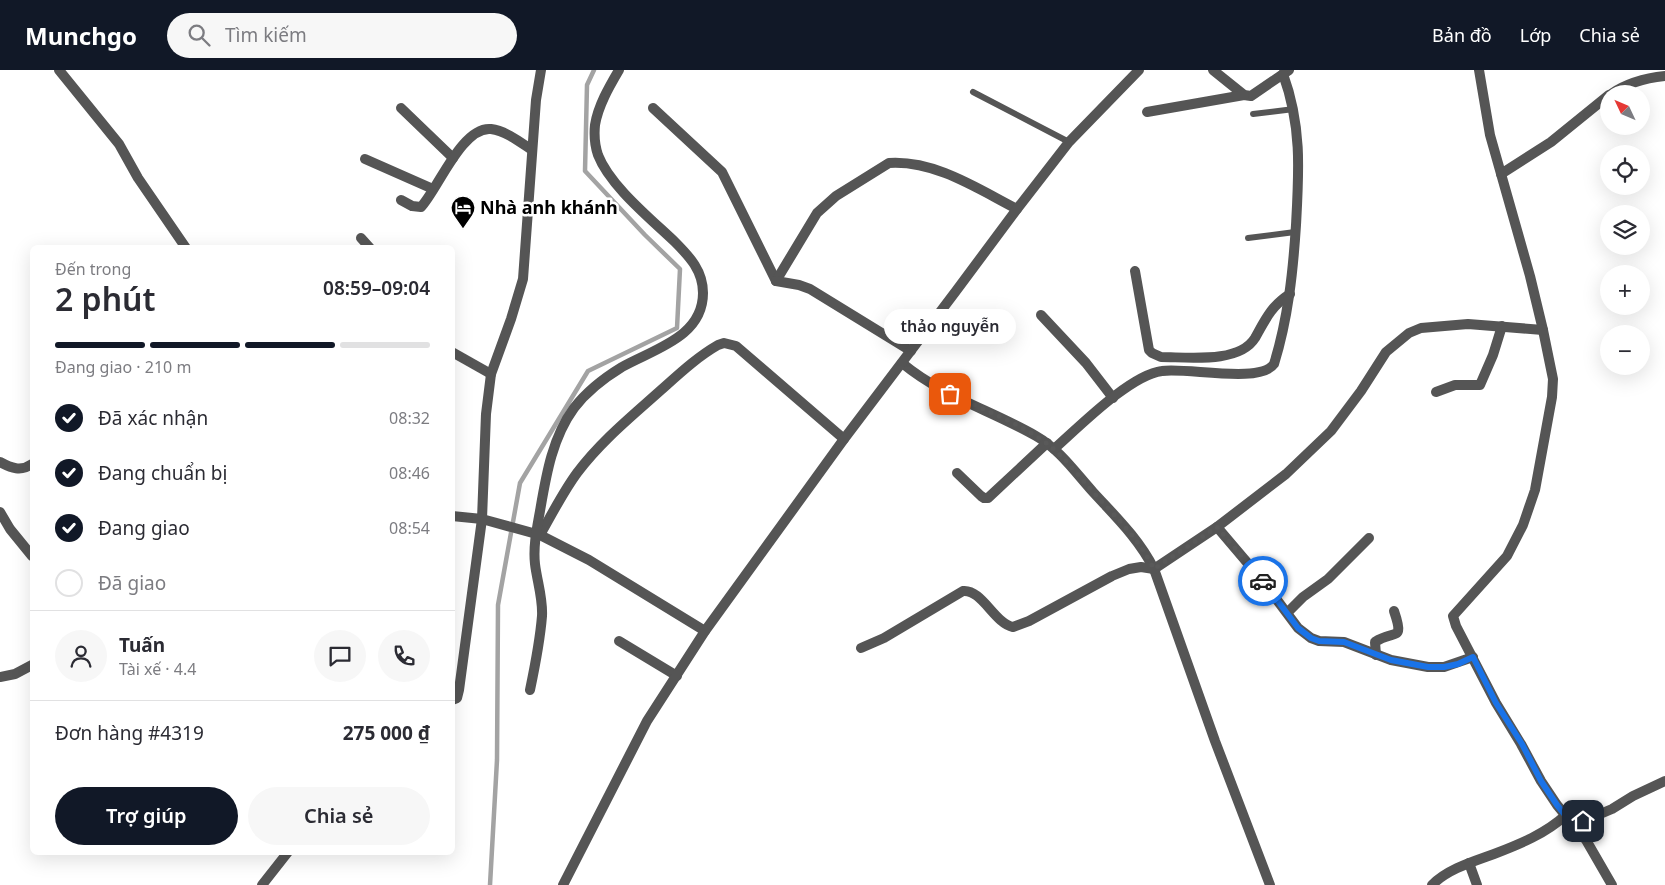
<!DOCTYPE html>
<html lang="vi">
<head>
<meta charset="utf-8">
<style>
  :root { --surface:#fff; --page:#f7f7f7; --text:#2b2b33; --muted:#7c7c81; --line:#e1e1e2; --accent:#111827 }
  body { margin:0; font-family:"Noto Sans",sans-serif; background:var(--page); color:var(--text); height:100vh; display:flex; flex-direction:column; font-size:19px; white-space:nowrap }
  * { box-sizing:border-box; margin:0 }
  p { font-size:16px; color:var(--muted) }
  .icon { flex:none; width:28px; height:28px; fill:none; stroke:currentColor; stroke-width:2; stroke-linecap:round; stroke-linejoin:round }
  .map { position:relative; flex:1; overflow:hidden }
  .panel { position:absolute; left:30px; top:175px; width:425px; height:610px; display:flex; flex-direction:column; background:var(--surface); border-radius:8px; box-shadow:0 5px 20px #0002 }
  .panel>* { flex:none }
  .needle { width:32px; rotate:314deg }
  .buttons { position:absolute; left:1600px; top:15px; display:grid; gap:10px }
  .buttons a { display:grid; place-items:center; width:50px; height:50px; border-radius:50%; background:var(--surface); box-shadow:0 5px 20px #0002; font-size:25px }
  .pin { position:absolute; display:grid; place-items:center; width:42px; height:42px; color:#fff; margin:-21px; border-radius:10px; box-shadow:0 2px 8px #0006 }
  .courier { position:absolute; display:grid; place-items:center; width:50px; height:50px; margin:-25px; border:4px solid #1a73e8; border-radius:50%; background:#fff; color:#222; box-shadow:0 1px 6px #0007 }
  .bubble { position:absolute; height:35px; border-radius:18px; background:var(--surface); box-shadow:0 5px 20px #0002; font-size:16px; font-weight:600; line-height:35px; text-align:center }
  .headline em { font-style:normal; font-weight:600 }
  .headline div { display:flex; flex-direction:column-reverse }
  .headline { display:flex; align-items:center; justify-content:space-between; height:85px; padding:0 25px }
  h1 { font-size:32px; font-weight:600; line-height:38px }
  .bar { display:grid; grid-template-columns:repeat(4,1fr); gap:8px 5px; align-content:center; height:60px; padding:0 25px }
  .bar i { height:6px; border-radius:4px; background:var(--line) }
  .bar .on { background:var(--accent) }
  .bar p { grid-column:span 4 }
  .line { display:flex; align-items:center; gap:12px; padding:0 25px; border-top:1px solid var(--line) }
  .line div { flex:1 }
  .round { display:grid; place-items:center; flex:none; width:52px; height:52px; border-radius:26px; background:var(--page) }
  ol { padding:0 25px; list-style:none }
  li { display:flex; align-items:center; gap:15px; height:55px }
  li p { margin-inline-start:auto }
  li .icon { padding:5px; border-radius:50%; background:var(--accent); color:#fff; stroke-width:4 }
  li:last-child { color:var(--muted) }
  li i { width:28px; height:28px; border:2px solid var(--line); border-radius:50% }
  .button { display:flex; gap:10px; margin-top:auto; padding:10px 25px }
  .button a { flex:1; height:58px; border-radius:30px; background:var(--accent); color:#fff; font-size:20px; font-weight:600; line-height:58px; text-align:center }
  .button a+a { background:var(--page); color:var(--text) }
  header { display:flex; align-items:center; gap:30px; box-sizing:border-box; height:70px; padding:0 25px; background:var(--accent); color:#fff }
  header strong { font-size:24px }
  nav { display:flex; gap:28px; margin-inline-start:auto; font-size:18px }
  .search { width:350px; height:45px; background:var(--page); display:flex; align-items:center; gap:12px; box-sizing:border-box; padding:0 18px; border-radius:28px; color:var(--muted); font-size:19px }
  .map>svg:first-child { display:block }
</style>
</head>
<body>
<header>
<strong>Munchgo</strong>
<div class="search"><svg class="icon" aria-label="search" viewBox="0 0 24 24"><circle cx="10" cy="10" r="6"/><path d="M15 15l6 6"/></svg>Tìm kiếm</div>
<nav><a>Bản đồ</a><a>Lớp</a><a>Chia sẻ</a></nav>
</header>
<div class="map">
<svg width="1665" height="815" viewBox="0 0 1665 815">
  <rect width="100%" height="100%" fill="#fff"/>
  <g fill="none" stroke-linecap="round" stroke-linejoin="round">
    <path stroke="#a3a3a3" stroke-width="4.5" d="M490,815L497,690L498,535L520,413L588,301L677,258L680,199L645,165L585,101L587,15L594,0"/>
    <g stroke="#555" stroke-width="6">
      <path d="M973,22L1069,72"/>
      <path d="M1253,44L1294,39"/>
      <path d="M1248,168L1295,162"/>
    </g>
    <g stroke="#555" stroke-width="10">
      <path d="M59,0L119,74L138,108L186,178"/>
      <path d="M1213,0L1244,25L1251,26L1289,0"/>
      <path d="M1479,0L1490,65L1530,206L1543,260L1553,309L1552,327L1535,420L1523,455L1507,486L1453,546L1456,556L1496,633L1521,674L1541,711L1557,735L1586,770L1612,815"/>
      <path d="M1611,24C1627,13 1646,8 1665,6"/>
      <path d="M401,38L453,88"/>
      <path d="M653,38L722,102L776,211"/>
      <path d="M1147,42L1244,25"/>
      <path d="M365,89L433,119"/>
      <path d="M1501,104L1551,72L1609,25"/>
      <path d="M401,130L412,136L421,137C438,119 462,56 491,59C506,61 520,72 532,80"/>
      <path d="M361,168L370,178"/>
      <path d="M1135,201L1149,280L1152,283L1161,287C1187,287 1239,294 1255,268C1265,250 1272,235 1290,224"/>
      <path d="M776,211L817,143L836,126L889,93C935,90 978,119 1017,139"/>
      <path d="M776,211L799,215L810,219L911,281"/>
      <path d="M1041,245L1086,293L1113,328"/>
      <path d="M452,282L491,304"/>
      <path d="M902,293C943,327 991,340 1036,366C1059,379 1075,402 1093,422C1115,446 1139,469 1154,499L1215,671L1270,815"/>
      <path d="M1436,322L1455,315H1480L1493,285L1502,256"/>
      <path d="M1054,379C1079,357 1130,305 1162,301C1186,297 1260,314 1274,294C1288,249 1293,202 1296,155C1299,101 1302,56 1283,4"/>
      <path d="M0,392C11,398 21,402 32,394"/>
      <path d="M957,403L981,426L984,428H988L1047,373"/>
      <path d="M0,442L10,459L32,486"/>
      <path d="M452,446L482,449L540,465L589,490L705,561"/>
      <path d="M1217,457L1262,510L1298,558L1311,568L1319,571L1344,572L1391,590L1428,597H1444L1473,587"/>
      <path d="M540,465C552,444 563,422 577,403C601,371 632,346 661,320C679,304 697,287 718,275L724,273L736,276L844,369"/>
      <path d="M1288,542L1303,527L1328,509L1369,468"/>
      <path d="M619,571L677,606"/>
      <path d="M861,578L884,568L963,521C982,519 994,553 1013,557L1029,551L1112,506L1129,499L1141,497L1154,499L1217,457L1286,404L1331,361L1361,321L1386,282L1409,263L1421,258L1468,254L1543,260"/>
      <path d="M1376,585L1375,572C1394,559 1405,573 1394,541"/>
      <path d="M0,607L15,604L32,595"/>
      <path d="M530,620C535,596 540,571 542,546C543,528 537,511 535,494C533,476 537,458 540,441C546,406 552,368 574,338C587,321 604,308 622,297C654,279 703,267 703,223C703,201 690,187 675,172C651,149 610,116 598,85C595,76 594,65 595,55C598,36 609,17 619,0"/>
      <path d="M452,630L457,628L459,620L482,449L486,344L491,304L511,249L523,209L536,30L541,0"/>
      <path d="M1574,755L1612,739L1633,726L1665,711"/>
      <path d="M1469,793L1477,815"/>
      <path d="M262,815L288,782"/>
      <path d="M563,815L647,651L705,561L844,369L956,221L1017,139L1069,72L1139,0"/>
      <path d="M1432,815C1448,799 1472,792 1494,784C1520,774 1545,764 1566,745"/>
    </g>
  </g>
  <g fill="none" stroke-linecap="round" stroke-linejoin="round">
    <path stroke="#595959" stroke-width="5" stroke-dasharray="0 9" d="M950,324C980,338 1012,350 1039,368C1061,382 1076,403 1093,422C1115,446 1139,469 1154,499L1217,457L1263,511"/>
    <path stroke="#1a73e8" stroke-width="6" d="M1263,511L1298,558L1311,568L1319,571L1344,572L1391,590L1428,597H1444L1458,594L1473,587L1496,633L1522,674L1541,711L1557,735L1574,756L1583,751"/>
  </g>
  <defs>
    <symbol id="hotel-pin" viewBox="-11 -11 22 30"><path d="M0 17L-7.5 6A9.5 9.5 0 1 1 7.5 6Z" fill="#000" stroke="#fff"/><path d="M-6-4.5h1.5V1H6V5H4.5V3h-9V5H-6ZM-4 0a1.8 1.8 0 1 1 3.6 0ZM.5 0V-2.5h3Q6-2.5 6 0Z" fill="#fff"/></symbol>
  </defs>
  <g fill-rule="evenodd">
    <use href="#hotel-pin" x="449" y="124" width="28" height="38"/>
  </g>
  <g text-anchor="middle" stroke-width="5" stroke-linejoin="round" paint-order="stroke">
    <g font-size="18" font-weight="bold" fill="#000" stroke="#fff" text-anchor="start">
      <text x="480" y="144">Nhà anh khánh</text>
    </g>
  </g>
</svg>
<div class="buttons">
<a><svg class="needle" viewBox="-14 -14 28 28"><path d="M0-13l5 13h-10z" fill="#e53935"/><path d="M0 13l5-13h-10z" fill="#7c7c81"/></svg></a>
<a><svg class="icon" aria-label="locate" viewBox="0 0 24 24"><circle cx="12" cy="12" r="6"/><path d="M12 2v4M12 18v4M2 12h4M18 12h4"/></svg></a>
<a><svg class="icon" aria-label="layers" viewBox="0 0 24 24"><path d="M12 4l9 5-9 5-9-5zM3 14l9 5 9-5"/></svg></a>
<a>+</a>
<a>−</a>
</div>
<div class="pin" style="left:950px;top:324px;background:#ea580c"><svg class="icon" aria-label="bag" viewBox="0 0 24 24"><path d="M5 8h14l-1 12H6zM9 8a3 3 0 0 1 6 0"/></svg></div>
<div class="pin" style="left:1583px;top:751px;background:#1f2937"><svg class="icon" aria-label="home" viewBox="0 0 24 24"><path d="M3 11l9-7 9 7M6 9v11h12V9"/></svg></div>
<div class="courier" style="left:1263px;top:511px"><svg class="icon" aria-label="car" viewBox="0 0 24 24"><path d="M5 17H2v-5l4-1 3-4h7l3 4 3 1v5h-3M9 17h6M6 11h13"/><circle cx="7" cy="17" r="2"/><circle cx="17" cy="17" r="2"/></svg></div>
<div class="bubble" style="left:884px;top:239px;width:132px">thảo nguyễn</div>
<section class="panel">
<div class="headline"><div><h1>2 phút</h1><p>Đến trong</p></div><em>08:59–09:04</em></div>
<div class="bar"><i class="on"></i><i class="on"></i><i class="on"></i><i></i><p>Đang giao · 210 m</p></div>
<ol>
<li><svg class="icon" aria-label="check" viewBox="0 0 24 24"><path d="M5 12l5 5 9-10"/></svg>Đã xác nhận<p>08:32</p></li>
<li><svg class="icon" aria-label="check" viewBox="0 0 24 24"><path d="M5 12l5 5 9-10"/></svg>Đang chuẩn bị<p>08:46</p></li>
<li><svg class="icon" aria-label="check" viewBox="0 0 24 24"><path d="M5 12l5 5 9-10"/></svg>Đang giao<p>08:54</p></li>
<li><i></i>Đã giao</li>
</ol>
<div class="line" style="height:90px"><a class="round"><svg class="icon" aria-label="person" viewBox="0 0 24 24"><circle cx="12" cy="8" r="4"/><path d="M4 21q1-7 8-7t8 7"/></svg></a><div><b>Tuấn</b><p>Tài xế · 4.4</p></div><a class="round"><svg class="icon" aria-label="chat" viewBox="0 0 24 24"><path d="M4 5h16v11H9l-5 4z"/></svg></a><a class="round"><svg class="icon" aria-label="phone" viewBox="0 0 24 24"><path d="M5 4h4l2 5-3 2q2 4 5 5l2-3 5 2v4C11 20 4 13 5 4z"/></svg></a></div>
<div class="line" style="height:65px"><div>Đơn hàng #4319</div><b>275 000 ₫</b></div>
<div class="button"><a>Trợ giúp</a><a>Chia sẻ</a></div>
</section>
</div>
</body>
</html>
